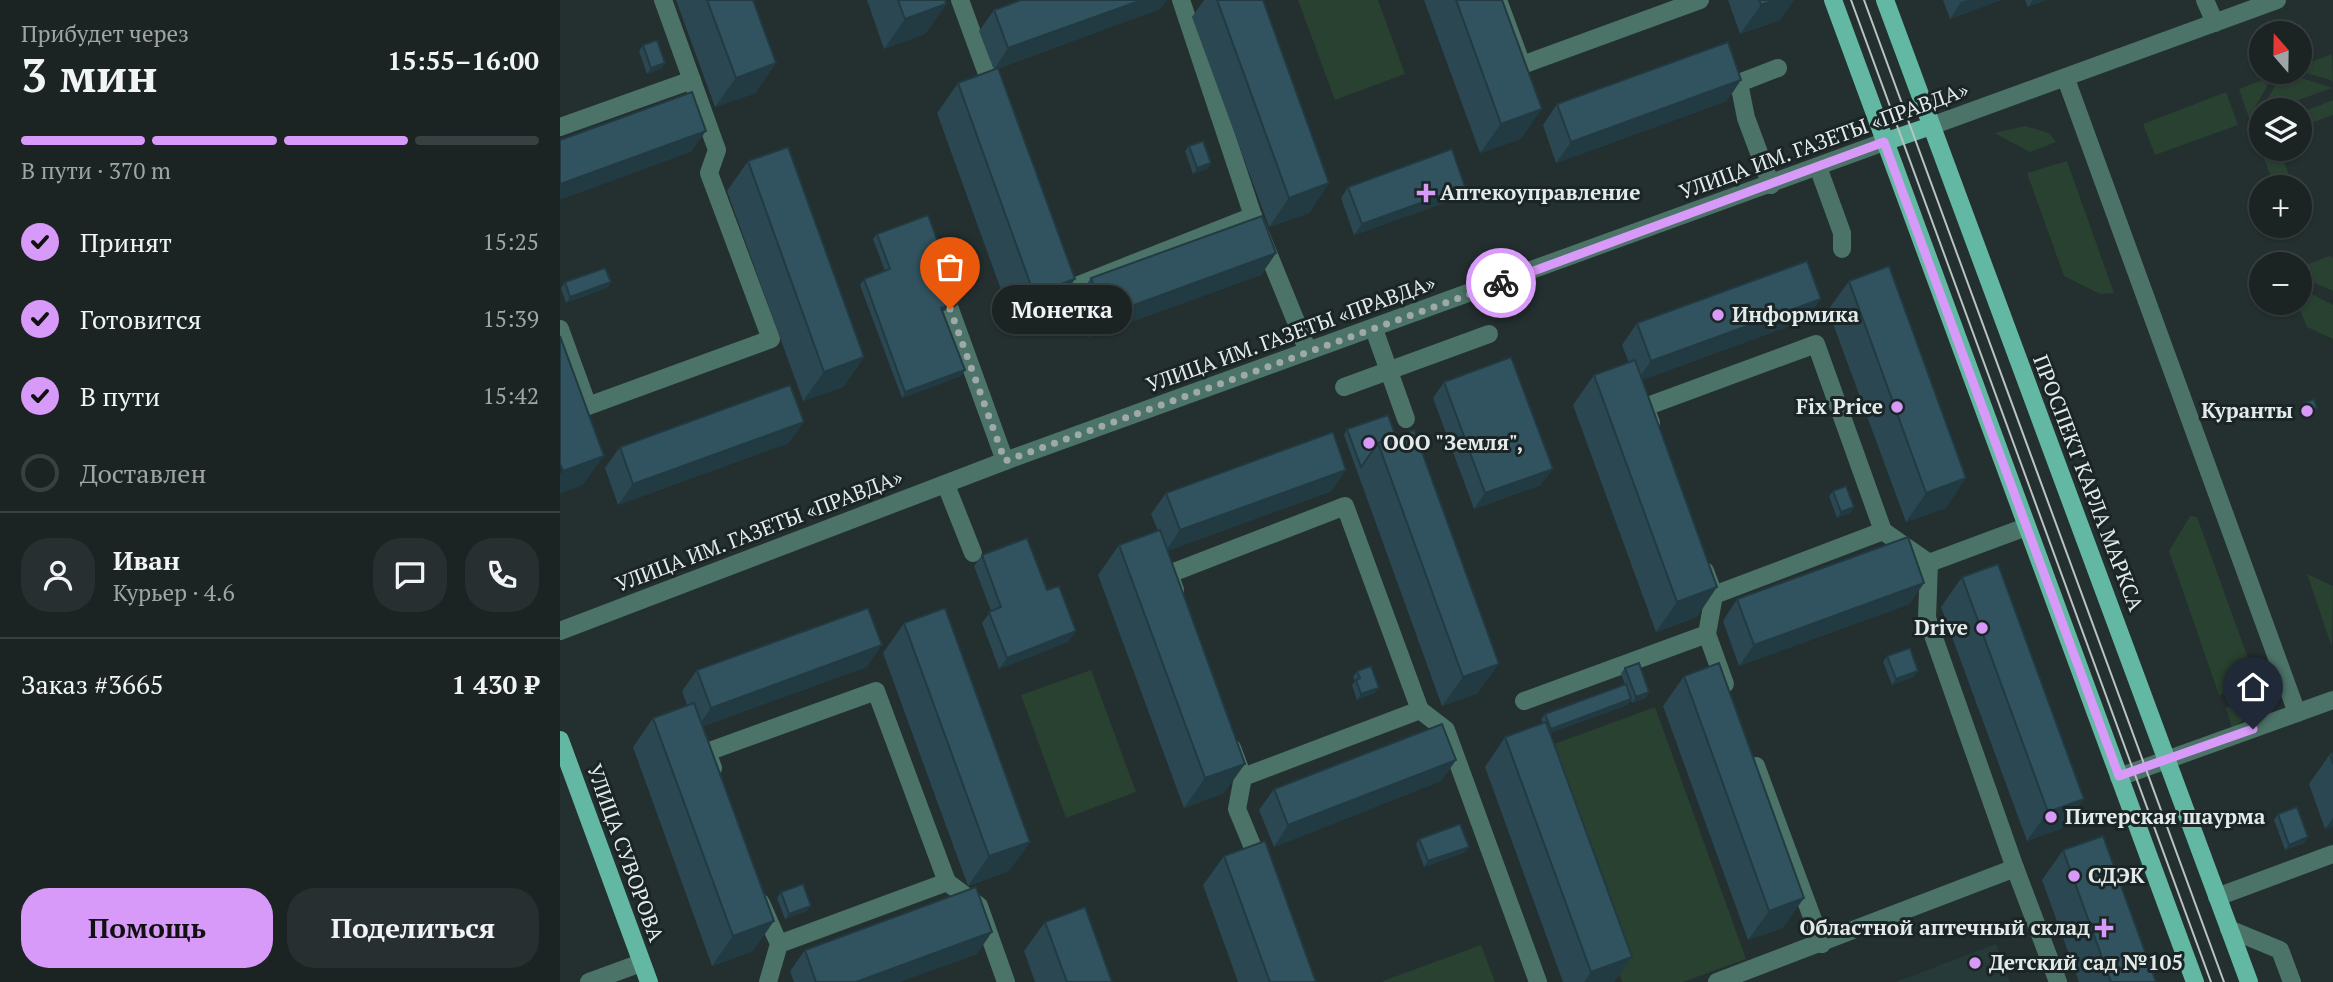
<!DOCTYPE html>
<html lang="ru">
<head>
<meta charset="utf-8">
<style>
  :root { --surface:#1b2323; --page:#282f30; --text:#f1f3f6; --muted:#a0a4a6; --line:#394041; --accent:#d89af8 }
  body { margin:0; font-family:"PT Serif",serif; background:var(--page); color:var(--text); height:100vh; display:flex; flex-direction:column; font-size:26px; white-space:nowrap }
  * { box-sizing:border-box; margin:0 }
  p { font-size:23px; color:var(--muted) }
  .icon { flex:none; width:38px; height:38px; fill:none; stroke:currentColor; stroke-width:2; stroke-linecap:round; stroke-linejoin:round }
  .map { position:relative; flex:1; overflow:hidden }
  .sheet { display:flex; flex-direction:column; background:var(--surface); width:560px }
  .sheet>* { flex:none }
  .needle { width:46px; rotate:340deg }
  .buttons { position:absolute; left:1689px; top:21px; display:grid; gap:14px }
  .buttons a { display:grid; place-items:center; width:63px; height:63px; border-radius:50%; background:var(--surface); box-shadow:0 2px 5px #0004,0 0 0 2px var(--line); font-size:35px }
  .pin { position:absolute; display:grid; place-items:center; width:60px; height:60px; color:#fff; margin:-72px -30px; border-radius:50% 50% 50% 0; rotate:-45deg; box-shadow:0 0 7px #0007 }
  .pin .icon { rotate:45deg }
  .courier { position:absolute; display:grid; place-items:center; width:70px; height:70px; margin:-35px; border:5px solid #d89af8; border-radius:50%; background:#fff; color:#222; box-shadow:0 2px 9px #0007 }
  .bubble { position:absolute; height:49px; border-radius:24px; background:var(--surface); box-shadow:0 2px 5px #0004,0 0 0 2px var(--line); font-size:23px; font-weight:800; line-height:49px; text-align:center }
  .overview em { font-style:normal; font-weight:800 }
  .overview div { display:flex; flex-direction:column-reverse }
  .overview { display:flex; align-items:center; justify-content:space-between; height:119px; padding:0 21px }
  h1 { font-size:46px; font-weight:800; line-height:52px }
  .bar { display:grid; grid-template-columns:repeat(4,1fr); gap:10px 7px; align-content:center; height:84px; padding:0 21px }
  .bar i { height:9px; border-radius:5px; background:var(--line) }
  .bar .active { background:var(--accent) }
  .bar p { grid-column:span 4 }
  .line { display:flex; align-items:center; gap:18px; padding:0 21px; border-top:2px solid var(--line) }
  .line div { flex:1 }
  .round { display:grid; place-items:center; flex:none; width:74px; height:74px; border-radius:28px; background:var(--page) }
  ol { padding:0 21px; list-style:none }
  li { display:flex; align-items:center; gap:21px; height:77px }
  li p { margin-inline-start:auto }
  li .icon { padding:7px; border-radius:50%; background:var(--accent); color:#111; stroke-width:4 }
  li:last-child { color:var(--muted) }
  li i { width:38px; height:38px; border:4px solid var(--line); border-radius:50% }
  .action { display:flex; gap:14px; margin-top:auto; padding:14px 21px }
  .action a { flex:1; height:80px; border-radius:28px; background:var(--accent); color:#111; font-size:28px; font-weight:800; line-height:80px; text-align:center }
  .action a+a { background:var(--page); color:var(--text) }
  main { display:flex; flex:1; min-height:0 }
  .map>svg:first-child { display:block }
</style>
</head>
<body>
<main>
<section class="sheet">
<div class="overview"><div><h1>3 мин</h1><p>Прибудет через</p></div><em>15:55–16:00</em></div>
<div class="bar"><i class="active"></i><i class="active"></i><i class="active"></i><i></i><p>В пути · 370 m</p></div>
<ol>
<li><svg class="icon" aria-label="check" viewBox="0 0 24 24"><path d="M5 12l5 5 9-10"/></svg>Принят<p>15:25</p></li>
<li><svg class="icon" aria-label="check" viewBox="0 0 24 24"><path d="M5 12l5 5 9-10"/></svg>Готовится<p>15:39</p></li>
<li><svg class="icon" aria-label="check" viewBox="0 0 24 24"><path d="M5 12l5 5 9-10"/></svg>В пути<p>15:42</p></li>
<li><i></i>Доставлен</li>
</ol>
<div class="line" style="height:126px"><a class="round"><svg class="icon" aria-label="person" viewBox="0 0 24 24"><circle cx="12" cy="8" r="4"/><path d="M4 21q1-7 8-7t8 7"/></svg></a><div><b>Иван</b><p>Курьер · 4.6</p></div><a class="round"><svg class="icon" aria-label="chat" viewBox="0 0 24 24"><path d="M4 5h16v11H9l-5 4z"/></svg></a><a class="round"><svg class="icon" aria-label="phone" viewBox="0 0 24 24"><path d="M5 4h4l2 5-3 2q2 4 5 5l2-3 5 2v4C11 20 4 13 5 4z"/></svg></a></div>
<div class="line" style="height:91px"><div>Заказ #3665</div><b>1 430 ₽</b></div>
<div class="action"><a>Помощь</a><a>Поделиться</a></div>
</section>
<div class="map">
<svg width="1773" height="982" viewBox="0 0 1773 982">
  <rect width="100%" height="100%" fill="#242f2f"/>
  <path fill="#273a3a" d="M1436,944L1450,982H1336Z"/>
  <g fill="#294130">
    <path d="M738,0H818L845,74L775,100Z"/>
    <path d="M1772,54L1773,81L1740,71V66Z"/>
    <path d="M1723,72L1772,88L1711,110H1701L1698,115Z"/>
    <path d="M1713,76L1689,118L1679,89Z"/>
    <path d="M1666,92L1678,125L1595,155L1583,124Z"/>
    <path d="M1773,100V115L1740,127V113Z"/>
    <path d="M1465,126L1489,133L1496,142L1470,152L1434,133Z"/>
    <path d="M1701,127V149H1719L1732,183L1715,187L1693,130Z"/>
    <path d="M1507,161L1554,293L1540,294L1504,276L1467,173Z"/>
    <path d="M1769,256L1773,258V291L1740,277V267Z"/>
    <path d="M1740,288L1773,305V339L1747,327L1737,303Z"/>
    <path d="M1630,516L1637,517L1697,683L1659,695L1609,551Z"/>
    <path d="M1747,574L1773,586L1772,647Z"/>
    <path d="M531,670L576,792L506,818L461,695Z"/>
    <path d="M1696,696L1699,698L1688,717L1672,728L1666,708Z"/>
    <path d="M1095,707L1186,959L1123,982H1062L978,750Z"/>
    <path d="M921,945L935,982H824L823,981Z"/>
  </g>
  <g fill="none" stroke-linecap="round" stroke-linejoin="round">
    <g stroke="#4c7368" stroke-width="18">
      <path d="M400,0L434,93"/>
      <path d="M621,0L693,216L748,351"/>
      <path d="M938,0L962,65L1140,0"/>
      <path d="M1645,0L1655,23"/>
      <path d="M1506,79L1737,713"/>
      <path d="M1371,126L1717,0"/>
      <path d="M0,127L132,80"/>
      <path d="M1258,167L1282,233V249"/>
      <path d="M1211,185L1186,118L1179,83L1218,68"/>
      <path d="M499,271L506,290L693,216"/>
      <path d="M390,309L445,461"/>
      <path d="M0,329L28,406L211,339L149,173L157,150L103,0"/>
      <path d="M814,329L846,419"/>
      <path d="M784,387L929,334"/>
      <path d="M1091,423L1085,407L1256,344L1323,531L1154,595"/>
      <path d="M386,485L413,553"/>
      <path d="M1323,531L1369,563L1367,618L1455,868"/>
      <path d="M1369,563L1466,527"/>
      <path d="M1145,571L1154,595L1147,634L1165,684"/>
      <path d="M615,590L609,574L785,506L860,710L886,730L978,982"/>
      <path d="M0,631L445,461L1324,142"/>
      <path d="M964,701L1147,634"/>
      <path d="M672,748L683,777L677,809L701,867"/>
      <path d="M1196,766L1262,944"/>
      <path d="M153,768L147,752L316,691L387,882"/>
      <path d="M683,777L860,710"/>
      <path d="M1559,777L1773,700"/>
      <path d="M1657,897L1773,854"/>
      <path d="M201,903L219,944L208,982"/>
      <path d="M1669,929L1720,950L1732,982"/>
      <path d="M219,944L387,882L419,906L446,982"/>
      <path d="M29,982L81,963"/>
      <path d="M1157,982L1455,868L1498,982"/>
    </g>
    <g stroke="#63b8a3" stroke-width="18">
      <path d="M1273,0L1635,982"/>
      <path d="M1325,0L1689,982"/>
      <path d="M1324,142L1371,126"/>
      <path d="M0,740L89,982"/>
    </g>
    <g stroke="#bac2c2" stroke-width="2">
      <path d="M1291,0L1651,982"/>
      <path d="M1304,0L1664,982"/>
    </g>
  </g>
  <g fill="#2a4752">
    <path d="M116,0H193L196,93L155,107Z"/>
    <path d="M307,0H385L386,4L365,34L324,49Z"/>
    <path d="M644,0H703L769,183L749,213L709,227L632,17Z"/>
    <path d="M864,0H942L961,139L920,153Z"/>
    <path d="M1168,0H1234L1220,20L1180,34Z"/>
    <path d="M1383,0H1441L1390,19Z"/>
    <path d="M1465,0H1487L1468,7Z"/>
    <path d="M600,9L434,70L419,31L434,10Z"/>
    <path d="M83,45L105,63L101,69L87,74L79,51Z"/>
    <path d="M398,83L494,309L453,323L377,113Z"/>
    <path d="M1167,101L996,163L983,125L997,104Z"/>
    <path d="M629,146L651,163L647,169L633,174L625,151Z"/>
    <path d="M188,161L304,357L283,387L243,401L167,191Z"/>
    <path d="M788,187H905L898,198L794,235L781,198Z"/>
    <path d="M317,234L400,301L396,306L383,311L405,370L401,376L342,398L300,285L304,279L325,271L313,239Z"/>
    <path d="M716,253L701,275L529,337L516,299L531,278Z"/>
    <path d="M1289,281L1386,508L1346,522L1268,310Z"/>
    <path d="M5,282H51L47,288L6,303L1,288Z"/>
    <path d="M1246,320L1082,380L1137,617L1096,632L1013,405L1034,375L1069,363L1062,345L1077,323Z"/>
    <path d="M884,382L981,485L914,509L873,398Z"/>
    <path d="M1744,403L1757,408L1753,414L1743,418L1740,409Z"/>
    <path d="M828,415L918,693L882,706L784,435L787,429Z"/>
    <path d="M229,443L58,505L45,468L60,447Z"/>
    <path d="M772,491L607,551L664,793L624,808L538,575L559,545L598,531L591,514L606,493Z"/>
    <path d="M1273,491L1294,507L1290,513L1277,518L1269,496Z"/>
    <path d="M422,555L487,590L516,631L508,642L439,669L422,623L431,611L414,566Z"/>
    <path d="M1402,577L1503,828L1467,841L1381,607Z"/>
    <path d="M1177,599L1350,604L1179,666L1163,621Z"/>
    <path d="M344,623L470,842L449,871L408,886L323,653Z"/>
    <path d="M1327,656L1354,677L1332,685L1323,662Z"/>
    <path d="M307,667L143,726L193,951L152,966L73,747L93,718L127,705L122,691L137,670Z"/>
    <path d="M1065,668L1086,698L1072,703L1071,700L1067,705L990,733L1072,957L1054,982H1003L925,767L945,737L983,724L981,719L985,714L1065,685L1061,673Z"/>
    <path d="M797,671L815,693L797,700L792,685L795,681L793,677Z"/>
    <path d="M1124,676L1223,928L1188,940L1103,706Z"/>
    <path d="M1773,753V826L1765,829L1749,784L1770,754Z"/>
    <path d="M896,760L881,781L714,847L699,810L714,789Z"/>
    <path d="M1718,814L1748,837L1744,843L1725,850L1714,820Z"/>
    <path d="M859,839L909,847L905,852L864,867L856,844Z"/>
    <path d="M1503,850L1596,982H1519L1482,880Z"/>
    <path d="M664,856L756,982H678L643,885Z"/>
    <path d="M221,892L247,911L225,919L217,898Z"/>
    <path d="M485,922L552,982H475L464,951Z"/>
    <path d="M245,950L417,954L339,982H234L230,971Z"/>
  </g>
  <g fill="#223a42">
    <path d="M582,0H607L600,9L434,70L448,48Z"/>
    <path d="M1214,0H1234L1220,20L1180,34L1201,5Z"/>
    <path d="M1408,0H1441L1390,19L1401,2Z"/>
    <path d="M1473,0H1487L1468,7Z"/>
    <path d="M386,4L365,34L324,49L345,19Z"/>
    <path d="M105,63L101,69L87,74L91,68Z"/>
    <path d="M216,63L196,93L155,107L176,78Z"/>
    <path d="M1181,80L1167,101L996,163L1011,142Z"/>
    <path d="M982,109L961,139L920,153L941,124Z"/>
    <path d="M146,131L131,152L0,200V184Z"/>
    <path d="M651,163L647,169L633,174L637,168Z"/>
    <path d="M769,183L749,213L709,227L729,198Z"/>
    <path d="M905,187L898,198L794,235L802,224Z"/>
    <path d="M716,253L701,275L529,337L544,316Z"/>
    <path d="M515,279L494,309L453,323L474,294Z"/>
    <path d="M51,282L47,288L6,303L10,297Z"/>
    <path d="M1261,299L1246,320L1076,382L1091,361Z"/>
    <path d="M400,301L396,306L377,313L381,308Z"/>
    <path d="M304,357L283,387L243,401L264,372Z"/>
    <path d="M405,370L401,376L342,398L345,392Z"/>
    <path d="M1757,408L1753,414L1743,418L1747,412Z"/>
    <path d="M244,422L229,443L58,505L73,484Z"/>
    <path d="M44,456L23,485L0,494V474L3,471Z"/>
    <path d="M993,469L981,485L914,509L925,493Z"/>
    <path d="M786,470L772,491L605,552L620,530Z"/>
    <path d="M1406,478L1386,508L1346,522L1366,493Z"/>
    <path d="M1294,507L1290,513L1277,518L1281,512Z"/>
    <path d="M1364,583L1350,604L1179,666L1194,645Z"/>
    <path d="M1157,587L1137,617L1096,632L1117,602Z"/>
    <path d="M516,631L508,642L439,669L447,658Z"/>
    <path d="M322,645L307,667L136,729L151,708Z"/>
    <path d="M939,664L918,693L882,706L903,677Z"/>
    <path d="M1358,671L1354,677L1332,685L1336,679Z"/>
    <path d="M819,688L815,693L797,700L801,694Z"/>
    <path d="M1089,692L1086,698L1072,703L1076,697Z"/>
    <path d="M1071,699L1067,705L987,734L991,729Z"/>
    <path d="M896,760L881,781L714,847L728,825Z"/>
    <path d="M685,764L664,793L624,808L645,778Z"/>
    <path d="M1524,799L1503,828L1467,841L1488,812Z"/>
    <path d="M1773,818V826L1765,829Z"/>
    <path d="M1748,837L1744,843L1725,850L1729,845Z"/>
    <path d="M470,842L449,871L408,886L429,856Z"/>
    <path d="M909,847L905,852L864,867L868,861Z"/>
    <path d="M1244,898L1223,928L1188,940L1209,911Z"/>
    <path d="M251,906L247,911L225,919L229,914Z"/>
    <path d="M214,921L193,951L152,966L173,936Z"/>
    <path d="M432,932L417,954L339,982H296Z"/>
    <path d="M1072,957L1054,982H1024L1031,972Z"/>
  </g>
  <g fill="#31535f" stroke="#223a42" stroke-width="2">
    <path d="M147,0H193L216,63L176,78Z"/>
    <path d="M338,0H385L386,4L345,19Z"/>
    <path d="M461,0H582L448,48L434,10Z"/>
    <path d="M657,0H703L769,183L729,198Z"/>
    <path d="M896,0H942L982,109L941,124Z"/>
    <path d="M1199,0H1214L1201,5Z"/>
    <path d="M97,40L105,63L91,68L83,45Z"/>
    <path d="M1168,42L1181,80L1011,142L997,104Z"/>
    <path d="M438,68L515,279L474,294L398,83Z"/>
    <path d="M132,92L146,131L0,184V140Z"/>
    <path d="M643,141L651,163L637,168L629,146Z"/>
    <path d="M228,147L304,357L264,372L188,161Z"/>
    <path d="M892,149L905,187L802,224L788,187Z"/>
    <path d="M368,215L400,301L381,308L405,370L345,392L304,279L330,269L317,234Z"/>
    <path d="M702,216L716,253L544,316L531,278Z"/>
    <path d="M1247,261L1261,299L1091,361L1077,323Z"/>
    <path d="M1329,266L1406,478L1366,493L1289,281Z"/>
    <path d="M45,268L51,282L10,297L5,282Z"/>
    <path d="M0,336L44,456L3,471L0,463Z"/>
    <path d="M951,357L993,469L925,493L884,382Z"/>
    <path d="M1075,360L1157,587L1117,602L1034,375Z"/>
    <path d="M230,385L244,422L73,484L60,447Z"/>
    <path d="M1754,399L1757,408L1747,412L1744,403Z"/>
    <path d="M828,415L836,437L818,443L801,467L787,429Z"/>
    <path d="M854,430L939,664L903,677L818,443Z"/>
    <path d="M773,432L786,470L620,530L606,493Z"/>
    <path d="M1286,486L1294,507L1281,512L1273,491Z"/>
    <path d="M600,530L685,764L645,778L559,545Z"/>
    <path d="M1348,537L1364,583L1194,645L1177,599Z"/>
    <path d="M467,538L487,590L499,586L516,631L447,658L429,612L441,607L422,555Z"/>
    <path d="M1438,564L1524,799L1488,812L1402,577Z"/>
    <path d="M308,608L322,645L151,708L137,670Z"/>
    <path d="M385,608L470,842L429,856L344,623Z"/>
    <path d="M1350,648L1358,671L1336,679L1327,656Z"/>
    <path d="M1079,663L1089,692L1076,697L1065,668Z"/>
    <path d="M1159,663L1244,898L1209,911L1124,676Z"/>
    <path d="M811,666L819,688L801,694L796,680L800,678L797,671Z"/>
    <path d="M1066,684L1071,699L991,729L985,714Z"/>
    <path d="M134,703L214,921L173,936L93,718Z"/>
    <path d="M986,722L1072,957L1031,972L945,737Z"/>
    <path d="M882,724L896,760L728,825L714,789Z"/>
    <path d="M1773,753V764L1770,754Z"/>
    <path d="M1737,807L1748,837L1729,845L1718,814Z"/>
    <path d="M900,824L909,847L868,861L859,839Z"/>
    <path d="M1543,836L1596,982H1551L1503,850Z"/>
    <path d="M705,841L756,982H710L664,856Z"/>
    <path d="M243,884L251,906L229,914L221,892Z"/>
    <path d="M416,887L432,932L296,982H256L245,950Z"/>
    <path d="M525,907L552,982H507L485,922Z"/>
  </g>
  <g fill="none" stroke-linecap="round" stroke-linejoin="round">
    <path stroke="#a0a9a9" stroke-width="7" stroke-dasharray="0 12.6" d="M390,309L445,461L941,283"/>
    <path stroke="#d89af8" stroke-width="9" d="M941,283L1324,142L1559,776L1693,729"/>
  </g>
  <g fill="#d89af8" stroke="#1b2525" stroke-width="2.5">
    <path d="M862.5 182.5h7v7h7v7h-7v7h-7v-7h-7v-7h7z"/>
    <circle cx="1158" cy="315" r="7"/>
    <circle cx="1337" cy="407" r="7"/>
    <circle cx="1747" cy="411" r="7"/>
    <circle cx="809" cy="443" r="7"/>
    <circle cx="1422" cy="628" r="7"/>
    <circle cx="1491" cy="817" r="7"/>
    <circle cx="1514" cy="876" r="7"/>
    <path d="M1540.5 917.5h7v7h7v7h-7v7h-7v-7h-7v-7h7z"/>
    <circle cx="1415" cy="963" r="7"/>
  </g>
  <g text-anchor="middle" stroke-width="6" stroke-linejoin="round" paint-order="stroke">
    <g font-size="21" fill="#e3eaea" stroke="#1b2525">
      <text transform="translate(1264 141) rotate(-20)" y="7">УЛИЦА ИМ. ГАЗЕТЫ «ПРАВДА»</text>
      <text transform="translate(731 334) rotate(-20)" y="7">УЛИЦА ИМ. ГАЗЕТЫ «ПРАВДА»</text>
      <text transform="translate(1528 483) rotate(69)" y="7">ПРОСПЕКТ КАРЛА МАРКСА</text>
      <text transform="translate(199 531) rotate(-21)" y="7">УЛИЦА ИМ. ГАЗЕТЫ «ПРАВДА»</text>
      <text transform="translate(65 853) rotate(70)" y="7">УЛИЦА СУВОРОВА</text>
    </g>
    <g font-size="21" font-weight="bold" fill="#e3eaea" stroke="#1b2525" text-anchor="start">
      <text x="880" y="200">Аптекоуправление</text>
      <text x="1172" y="322">Информика</text>
      <text x="1323" y="414" text-anchor="end">Fix Price</text>
      <text x="1733" y="418" text-anchor="end">Куранты</text>
      <text x="823" y="450">ООО "Земля",</text>
      <text x="1408" y="635" text-anchor="end">Drive</text>
      <text x="1505" y="824">Питерская шаурма</text>
      <text x="1528" y="883">СДЭК</text>
      <text x="1530" y="935" text-anchor="end">Областной аптечный склад</text>
      <text x="1429" y="970">Детский сад №105</text>
    </g>
  </g>
</svg>
<div class="buttons">
<a><svg class="needle" viewBox="-14 -14 28 28"><path d="M0-13l5 13h-10z" fill="#e53935"/><path d="M0 13l5-13h-10z" fill="#a0a4a6"/></svg></a>
<a><svg class="icon" aria-label="layers" viewBox="0 0 24 24"><path d="M12 4l9 5-9 5-9-5zM3 14l9 5 9-5"/></svg></a>
<a>+</a>
<a>−</a>
</div>
<div class="pin" style="left:390px;top:309px;background:#ea580c"><svg class="icon" aria-label="bag" viewBox="0 0 24 24"><path d="M5 8h14l-1 12H6zM9 8a3 3 0 0 1 6 0"/></svg></div>
<div class="pin" style="left:1693px;top:729px;background:#1f2937"><svg class="icon" aria-label="home" viewBox="0 0 24 24"><path d="M3 11l9-7 9 7M6 9v11h12V9"/></svg></div>
<div class="courier" style="left:941px;top:283px"><svg class="icon" aria-label="bike" viewBox="0 0 24 24"><circle cx="6" cy="16" r="4"/><circle cx="18" cy="16" r="4"/><path d="M6 16l4-8h5l3 8M10 8l3 8H6M13 5h3"/></svg></div>
<div class="bubble" style="left:432px;top:285px;width:140px">Монетка</div>
</div>
</main>
</body>
</html>
